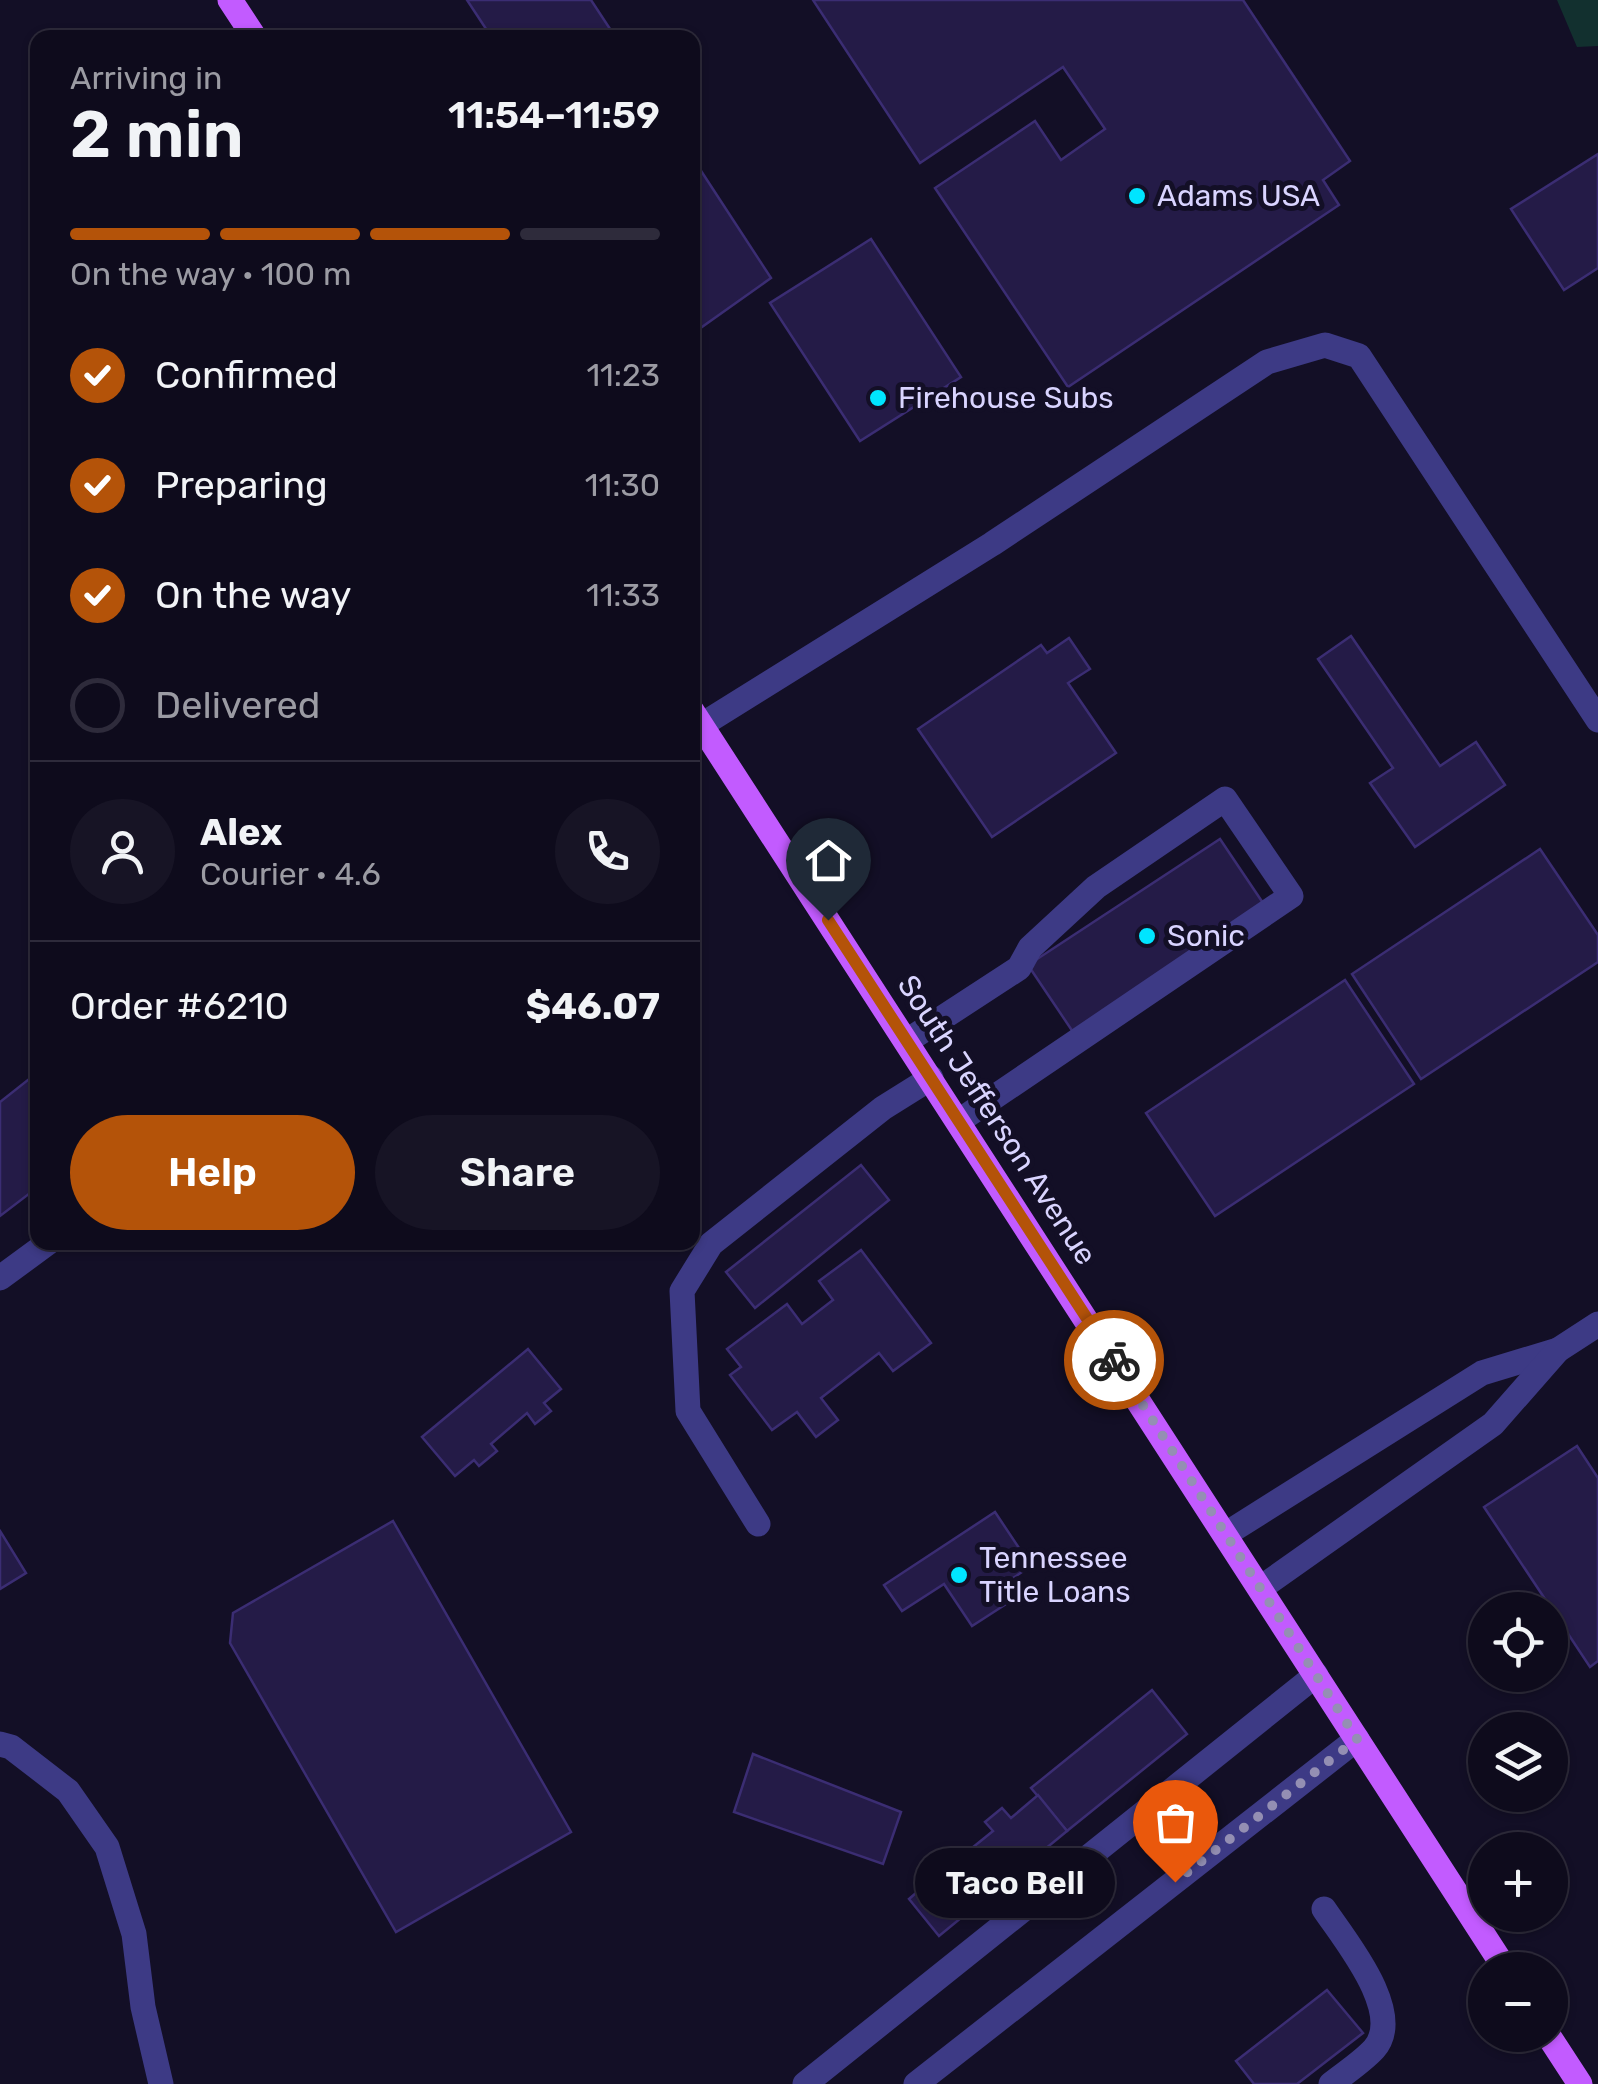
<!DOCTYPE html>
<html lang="en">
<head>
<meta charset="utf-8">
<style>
  :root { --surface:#0e0b1c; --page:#171425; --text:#f1f3f6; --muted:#9b9ba3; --line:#2e2b3b; --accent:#b45309 }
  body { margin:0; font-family:Rubik,sans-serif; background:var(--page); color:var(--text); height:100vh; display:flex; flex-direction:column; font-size:38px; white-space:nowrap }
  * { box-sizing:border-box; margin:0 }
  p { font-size:32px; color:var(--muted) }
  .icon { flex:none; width:55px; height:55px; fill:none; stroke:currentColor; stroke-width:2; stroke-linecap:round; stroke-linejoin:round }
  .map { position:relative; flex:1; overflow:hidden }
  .details { position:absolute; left:30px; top:30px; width:670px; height:1220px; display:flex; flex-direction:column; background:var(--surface); border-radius:20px; box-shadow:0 2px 8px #0004,0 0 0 2px var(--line) }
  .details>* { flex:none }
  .tools { position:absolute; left:1468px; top:1592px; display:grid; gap:20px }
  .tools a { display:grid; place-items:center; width:100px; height:100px; border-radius:50%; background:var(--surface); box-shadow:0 2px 8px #0004,0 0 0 2px var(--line); font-size:50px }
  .pin { position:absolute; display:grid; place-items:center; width:85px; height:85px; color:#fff; margin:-102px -42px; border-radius:50% 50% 50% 0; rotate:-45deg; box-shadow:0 0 10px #0007 }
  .pin .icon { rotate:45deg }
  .courier { position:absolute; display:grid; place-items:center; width:100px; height:100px; margin:-50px; border:8px solid #b45309; border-radius:50%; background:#fff; color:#222; box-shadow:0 2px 12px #0007 }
  .bubble { position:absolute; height:70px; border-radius:35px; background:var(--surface); box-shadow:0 2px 8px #0004,0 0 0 2px var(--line); font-size:32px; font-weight:600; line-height:70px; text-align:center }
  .head em { font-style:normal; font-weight:600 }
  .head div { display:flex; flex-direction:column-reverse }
  .head { display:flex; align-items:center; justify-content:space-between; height:170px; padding:0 40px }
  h1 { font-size:65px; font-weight:600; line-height:75px }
  .bar { display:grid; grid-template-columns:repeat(4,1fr); gap:15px 10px; align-content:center; height:120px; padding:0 40px }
  .bar i { height:12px; border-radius:8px; background:var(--line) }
  .bar .selected { background:var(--accent) }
  .bar p { grid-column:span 4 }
  .line { display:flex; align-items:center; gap:25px; padding:0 40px; border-top:2px solid var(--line) }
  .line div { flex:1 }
  .round { display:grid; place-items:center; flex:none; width:105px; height:105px; border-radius:52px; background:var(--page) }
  ol { padding:0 40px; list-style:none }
  li { display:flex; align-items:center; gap:30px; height:110px }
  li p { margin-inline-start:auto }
  li .icon { padding:10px; border-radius:50%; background:var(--accent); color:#fff; stroke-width:4 }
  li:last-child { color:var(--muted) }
  li i { width:55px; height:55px; border:5px solid var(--line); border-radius:50% }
  .button { display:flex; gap:20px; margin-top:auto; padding:20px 40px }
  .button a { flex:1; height:115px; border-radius:60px; background:var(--accent); color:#fff; font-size:40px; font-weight:600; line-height:115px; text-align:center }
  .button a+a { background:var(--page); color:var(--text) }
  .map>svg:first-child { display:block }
</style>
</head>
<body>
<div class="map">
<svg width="1598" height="2084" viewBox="0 0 1598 2084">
  <rect width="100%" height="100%" fill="#130f26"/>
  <path fill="#12302f" d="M1557,0H1598V46L1577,47Z"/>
  <g fill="#241b47" stroke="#3b2d73" stroke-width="2.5">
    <path d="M467,0H591L616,38H492Z"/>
    <path d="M813,0H1243L1350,161L1323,180L1339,205L1068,387L935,188L1035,121L1061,160L1105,129L1063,67L920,163Z"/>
    <path d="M1598,154V268L1564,290L1511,209Z"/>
    <path d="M692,157L771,278L692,334Z"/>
    <path d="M871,239L961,377L860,441L770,303Z"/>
    <path d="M1351,636L1440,766L1476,742L1505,785L1415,847L1370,783L1393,768L1318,659Z"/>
    <path d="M1069,638L1090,669L1068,683L1116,753L992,837L918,729L1041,645L1047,653Z"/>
    <path d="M1220,839L1265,906L1073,1032L1028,965Z"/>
    <path d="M1540,849L1598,935V962L1421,1079L1352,974Z"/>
    <path d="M1345,980L1414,1084L1215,1216L1146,1113Z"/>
    <path d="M38,1072V1187L0,1216V1102Z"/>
    <path d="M861,1165L889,1200L755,1308L726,1272Z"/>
    <path d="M861,1250L931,1343L893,1371L879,1353L821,1398L838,1420L816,1437L797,1412L772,1430L730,1375L741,1367L727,1349L787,1304L802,1324L833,1300L819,1281Z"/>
    <path d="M528,1349L561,1389L544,1403L551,1411L535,1424L527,1413L491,1444L497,1451L479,1466L474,1460L455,1476L422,1437Z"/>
    <path d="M1577,1446L1598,1478V1661L1590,1667L1484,1507Z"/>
    <path d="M995,1512L1031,1566L1004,1584L1014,1599L972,1626L944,1584L902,1611L884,1585Z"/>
    <path d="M393,1521L571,1832L396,1932L230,1643L233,1613Z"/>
    <path d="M0,1531L26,1573L0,1589Z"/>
    <path d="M1152,1690L1187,1734L1067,1831L1031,1788Z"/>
    <path d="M753,1754L901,1812L883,1864L734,1812Z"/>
    <path d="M1038,1795L1067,1831L939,1936L909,1899L923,1887L917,1879L934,1865L941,1873L993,1831L985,1822L1002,1808L1011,1818Z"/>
    <path d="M1327,1990L1363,2033L1297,2084H1254L1236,2061Z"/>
  </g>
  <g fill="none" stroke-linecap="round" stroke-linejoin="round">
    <g stroke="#3d3a85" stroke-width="25">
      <path d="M692,731L992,544L1267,362L1325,345L1359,356L1598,720"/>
      <path d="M907,1041L1019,968L1030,948L1096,887L1225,799L1291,896L959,1121"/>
      <path d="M0,1278L49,1242"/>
      <path d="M758,1524L688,1411L682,1291L711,1244L883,1108L931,1078"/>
      <path d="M1226,1534L1482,1373L1558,1350"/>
      <path d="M1262,1587L1493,1424L1558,1350L1598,1324"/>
      <path d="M0,1744L11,1747L68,1791L107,1847L134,1934L143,2007L161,2084"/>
      <path d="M1324,1909C1344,1939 1406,2013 1374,2049C1362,2062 1345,2073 1331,2084"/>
      <path d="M805,2084L1316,1675"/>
      <path d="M916,2084L1357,1739"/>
    </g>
    <g stroke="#c25bff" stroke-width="25">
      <path d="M230,0L255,38"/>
      <path d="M692,711L1506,1970"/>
      <path d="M1548,2035L1580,2084"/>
    </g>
  </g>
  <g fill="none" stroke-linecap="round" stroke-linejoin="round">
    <path stroke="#948fb3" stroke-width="10" stroke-dasharray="0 18" d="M1114,1360L1357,1739L1175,1882"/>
    <path stroke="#b45309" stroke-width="12" d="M828,920L1114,1360"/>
  </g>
  <g fill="#00e5ff" stroke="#130f26" stroke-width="4">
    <circle cx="1137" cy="196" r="10"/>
    <circle cx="878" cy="398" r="10"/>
    <circle cx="1147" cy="936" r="10"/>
    <circle cx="959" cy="1575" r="10"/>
  </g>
  <g text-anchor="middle" stroke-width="10" stroke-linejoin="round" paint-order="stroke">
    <g font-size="30" fill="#d9d4ff" stroke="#130f26" text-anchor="start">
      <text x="1157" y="206">Adams USA</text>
      <text x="898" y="408">Firehouse Subs</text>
      <text x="1167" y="946">Sonic</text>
      <text x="979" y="1568">Tennessee<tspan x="979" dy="34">Title Loans</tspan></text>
    </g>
    <g font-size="30" fill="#d9d4ff" stroke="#130f26">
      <text transform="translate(997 1120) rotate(57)" y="10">South Jefferson Avenue</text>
    </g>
  </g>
</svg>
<div class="tools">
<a><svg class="icon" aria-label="locate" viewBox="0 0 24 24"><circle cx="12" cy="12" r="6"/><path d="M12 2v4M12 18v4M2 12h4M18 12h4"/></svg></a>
<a><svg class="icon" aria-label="layers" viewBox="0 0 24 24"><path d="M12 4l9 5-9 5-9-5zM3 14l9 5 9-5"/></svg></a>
<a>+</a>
<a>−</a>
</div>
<div class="pin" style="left:1175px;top:1882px;background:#ea580c"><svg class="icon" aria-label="bag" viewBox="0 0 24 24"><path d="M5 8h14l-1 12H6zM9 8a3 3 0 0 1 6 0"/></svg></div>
<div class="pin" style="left:828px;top:920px;background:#1f2937"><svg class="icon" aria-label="home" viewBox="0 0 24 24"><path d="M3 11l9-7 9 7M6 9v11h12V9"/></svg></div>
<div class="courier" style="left:1114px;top:1360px"><svg class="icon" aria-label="bike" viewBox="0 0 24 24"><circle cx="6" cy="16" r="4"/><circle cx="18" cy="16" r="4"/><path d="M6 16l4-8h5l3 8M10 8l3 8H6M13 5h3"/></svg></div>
<div class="bubble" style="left:915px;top:1848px;width:200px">Taco Bell</div>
<section class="details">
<div class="head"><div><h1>2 min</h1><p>Arriving in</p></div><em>11:54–11:59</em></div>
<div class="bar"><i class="selected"></i><i class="selected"></i><i class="selected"></i><i></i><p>On the way · 100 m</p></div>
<ol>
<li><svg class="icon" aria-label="check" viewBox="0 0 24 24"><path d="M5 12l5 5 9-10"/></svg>Confirmed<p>11:23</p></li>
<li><svg class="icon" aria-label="check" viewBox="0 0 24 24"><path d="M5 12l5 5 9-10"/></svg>Preparing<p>11:30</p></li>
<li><svg class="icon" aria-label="check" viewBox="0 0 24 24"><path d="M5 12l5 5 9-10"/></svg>On the way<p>11:33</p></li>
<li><i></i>Delivered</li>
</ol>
<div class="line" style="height:180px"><a class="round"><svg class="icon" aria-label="person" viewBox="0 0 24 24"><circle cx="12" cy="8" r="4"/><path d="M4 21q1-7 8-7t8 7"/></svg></a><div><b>Alex</b><p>Courier · 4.6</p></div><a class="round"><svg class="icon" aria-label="phone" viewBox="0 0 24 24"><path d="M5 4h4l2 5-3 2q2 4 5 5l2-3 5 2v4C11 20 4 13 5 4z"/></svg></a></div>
<div class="line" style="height:130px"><div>Order #6210</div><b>$46.07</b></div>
<div class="button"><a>Help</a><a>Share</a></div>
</section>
</div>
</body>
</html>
